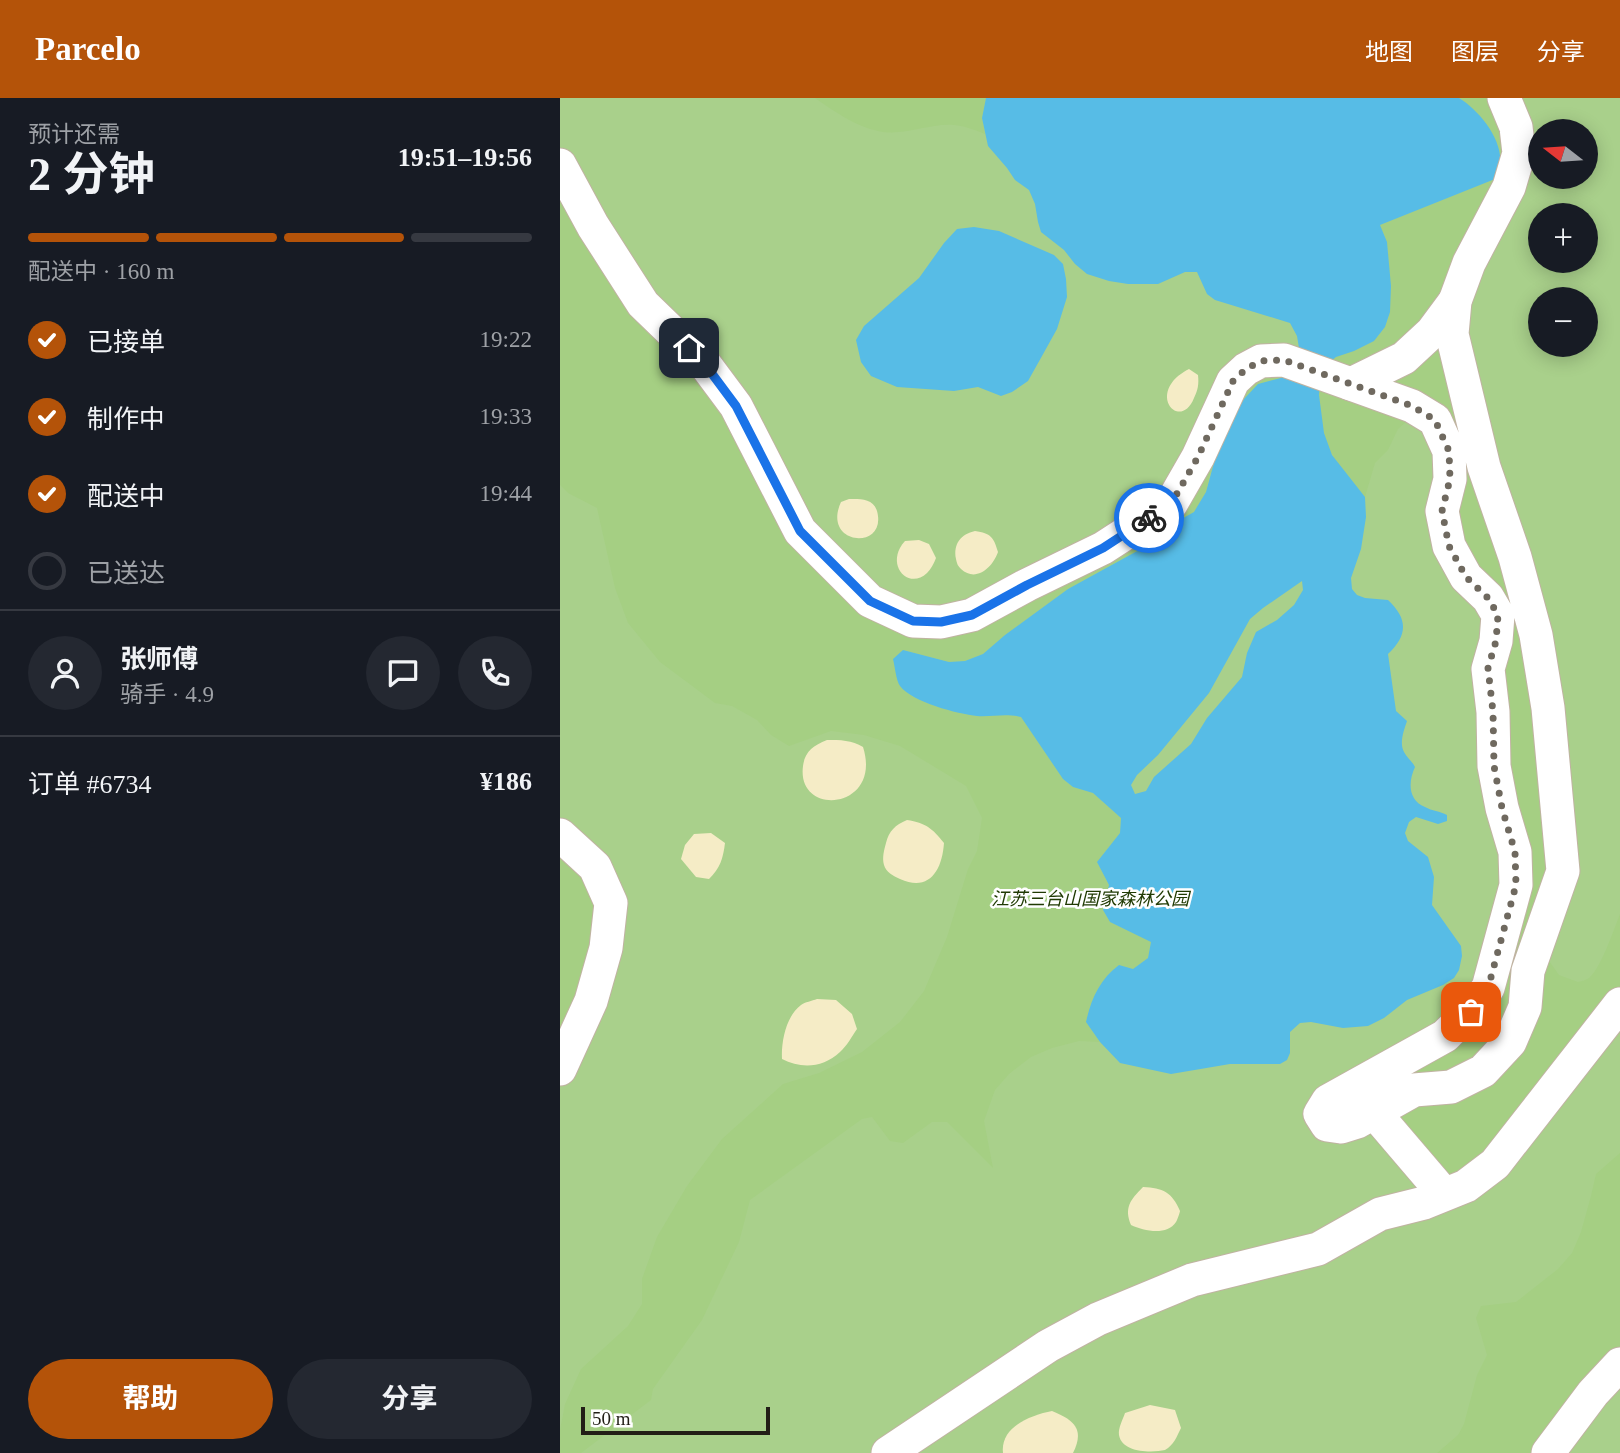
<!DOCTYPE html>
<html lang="zh">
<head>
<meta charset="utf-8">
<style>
  :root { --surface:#171b24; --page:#242831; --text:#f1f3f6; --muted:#9ea1a6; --line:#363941; --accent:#b45309 }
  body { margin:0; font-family:"Times New Roman","Noto Sans SC",serif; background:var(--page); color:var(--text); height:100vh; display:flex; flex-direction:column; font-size:26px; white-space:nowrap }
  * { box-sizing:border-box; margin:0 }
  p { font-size:23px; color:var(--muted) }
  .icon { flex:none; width:38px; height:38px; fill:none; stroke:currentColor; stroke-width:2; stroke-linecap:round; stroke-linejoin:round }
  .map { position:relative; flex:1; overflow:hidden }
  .sheet { display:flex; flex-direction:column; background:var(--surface); width:560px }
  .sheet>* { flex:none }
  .needle { width:46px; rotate:287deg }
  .fabs { position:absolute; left:968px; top:21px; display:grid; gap:14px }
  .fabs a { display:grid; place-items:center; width:70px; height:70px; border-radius:50%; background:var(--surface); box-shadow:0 4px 18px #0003; font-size:35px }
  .scale { position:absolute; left:21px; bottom:18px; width:189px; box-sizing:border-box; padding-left:7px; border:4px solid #221e17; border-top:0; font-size:19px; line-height:24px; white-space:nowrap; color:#221e17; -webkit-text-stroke:5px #fff; paint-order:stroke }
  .pin { position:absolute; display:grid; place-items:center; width:60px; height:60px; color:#fff; margin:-30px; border-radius:14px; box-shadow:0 4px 10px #0006 }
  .courier { position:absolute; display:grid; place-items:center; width:70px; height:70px; margin:-35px; border:5px solid #1a73e8; border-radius:50%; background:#fff; color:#222; box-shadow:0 2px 9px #0007 }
  .overview em { font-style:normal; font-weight:700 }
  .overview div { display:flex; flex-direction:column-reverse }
  .overview { display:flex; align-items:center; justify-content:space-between; height:119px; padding:0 28px }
  h1 { font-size:46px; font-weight:700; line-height:52px }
  .bar { display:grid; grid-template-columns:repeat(4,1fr); gap:10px 7px; align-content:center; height:84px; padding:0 28px }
  .bar i { height:9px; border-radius:5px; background:var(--line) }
  .bar .on { background:var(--accent) }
  .bar p { grid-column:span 4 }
  .line { display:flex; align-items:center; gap:18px; padding:0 28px; border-top:2px solid var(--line) }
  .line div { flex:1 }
  .round { display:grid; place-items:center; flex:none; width:74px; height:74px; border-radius:37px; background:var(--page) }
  ol { padding:0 28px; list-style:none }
  li { display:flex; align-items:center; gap:21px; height:77px }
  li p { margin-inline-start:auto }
  li .icon { padding:7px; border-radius:50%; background:var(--accent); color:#fff; stroke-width:4 }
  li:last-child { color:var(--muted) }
  li i { width:38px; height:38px; border:4px solid var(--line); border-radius:50% }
  .primary-button { display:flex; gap:14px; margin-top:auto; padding:14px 28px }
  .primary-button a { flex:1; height:80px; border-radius:42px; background:var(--accent); color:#fff; font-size:28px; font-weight:700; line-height:80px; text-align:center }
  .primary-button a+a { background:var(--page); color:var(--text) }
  header { display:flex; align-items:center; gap:42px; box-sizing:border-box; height:98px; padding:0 35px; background:var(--accent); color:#fff }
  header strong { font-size:33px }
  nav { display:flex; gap:38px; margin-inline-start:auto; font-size:24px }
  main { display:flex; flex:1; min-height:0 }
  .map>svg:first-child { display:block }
</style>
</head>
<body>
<header>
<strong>Parcelo</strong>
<nav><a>地图</a><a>图层</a><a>分享</a></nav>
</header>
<main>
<section class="sheet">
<div class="overview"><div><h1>2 分钟</h1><p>预计还需</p></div><em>19:51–19:56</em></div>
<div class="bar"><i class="on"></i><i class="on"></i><i class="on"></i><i></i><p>配送中 · 160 m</p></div>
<ol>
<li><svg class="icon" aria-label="check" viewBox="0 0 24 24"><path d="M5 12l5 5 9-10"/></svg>已接单<p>19:22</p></li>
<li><svg class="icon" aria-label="check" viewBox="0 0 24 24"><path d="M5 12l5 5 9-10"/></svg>制作中<p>19:33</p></li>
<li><svg class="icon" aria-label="check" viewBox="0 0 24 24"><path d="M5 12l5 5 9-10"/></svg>配送中<p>19:44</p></li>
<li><i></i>已送达</li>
</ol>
<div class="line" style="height:126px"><a class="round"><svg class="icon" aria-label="person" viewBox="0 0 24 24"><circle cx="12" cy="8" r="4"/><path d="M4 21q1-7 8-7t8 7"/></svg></a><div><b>张师傅</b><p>骑手 · 4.9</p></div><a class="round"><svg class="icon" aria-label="chat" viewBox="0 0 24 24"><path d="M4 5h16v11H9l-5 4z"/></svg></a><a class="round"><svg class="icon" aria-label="phone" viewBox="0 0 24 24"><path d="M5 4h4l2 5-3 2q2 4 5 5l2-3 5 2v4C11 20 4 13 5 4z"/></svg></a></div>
<div class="line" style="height:91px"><div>订单 #6734</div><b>¥186</b></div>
<div class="primary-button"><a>帮助</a><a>分享</a></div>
</section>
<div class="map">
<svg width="1060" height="1355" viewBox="0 0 1060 1355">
  <rect width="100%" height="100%" fill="#fef3e5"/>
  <path fill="#a9d08b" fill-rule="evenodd" d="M0,0H1060V1355H0ZM980,33H1026V79H980ZM980,117H1026V163H980ZM980,201H1026V247H980Z"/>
  <g fill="#a5cf83">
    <path d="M255,0H426L422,20L425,36C415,32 405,28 394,27C369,25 343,39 318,33C294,28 274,13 255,0Z"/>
    <path d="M899,0H955L920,169L901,234L989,532L987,860L999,877L1018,884C1022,883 1026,882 1029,880C1041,870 1054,831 1060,816V917L876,1109L824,1040L755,1007L903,915L942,810L927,536L920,503L884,365L858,324L845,325L838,331L828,352L815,365L805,399C794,385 780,372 772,356C761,337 753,287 765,268C772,256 800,252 812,243C821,237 827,227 829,217C831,209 829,150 826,142C825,137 822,132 819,127L934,81L903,2Z"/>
    <path d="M0,56L248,430L343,510L397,513L603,401L672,270L730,274L721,280L650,376L646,394L635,414L609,428L590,446L508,491L445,537L423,556L405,563L389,564L343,552L339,587L353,599L375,608L416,618L448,616L461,619L503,681L513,689L533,695L561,720L560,735L537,764L549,787L543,812L550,824L591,843L588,860L573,871L559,867C540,881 531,901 526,924L540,944L519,943L492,950L471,959L449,976L435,992L424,1023L433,1070L387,1024H372L343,1045L330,1043L312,1019L302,1021L190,1102L179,1144L142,1222L93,1291L91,1302L21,1355H0V1332L5,1306L21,1271L68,1228L82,1206V1181L97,1139L127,1088L162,1041L223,986L259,975L302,954L340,924L364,893L387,839L408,771L417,753L422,720L406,688L340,648L304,637L271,633L229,648L211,637L197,622L172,608L155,605L100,564L68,525L55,490L37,410L8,395L0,387Z"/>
    <path d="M0,725L47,774V884L0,989Z"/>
    <path d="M1060,1055V1258L974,1355H877L898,1337L904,1326L917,1277L927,1257L916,1220L921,1208L956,1204L998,1171L1012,1155L1021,1134L1031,1098L1036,1076Z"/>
  </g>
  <g fill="#f5ecc6">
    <path d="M629,271L638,277C639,286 638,292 634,300C620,335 584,294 629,271Z"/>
    <path d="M289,401C300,401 313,400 317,413C328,453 261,448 281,404Z"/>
    <path d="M415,433C431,435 434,440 438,454C433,469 416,485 401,471C397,467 397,465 396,461C393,446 401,436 415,433Z"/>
    <path d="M359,442L369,446L376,460C374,465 371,471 367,475C348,493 324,466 345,443Z"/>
    <path d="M267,642C280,642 292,642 303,649C323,712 236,720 243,668C245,653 253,648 267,642Z"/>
    <path d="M347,722C366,725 372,730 384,745C382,773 369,794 340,781C333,778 326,774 324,767C322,760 324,752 326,745C329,733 335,727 347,722Z"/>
    <path d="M151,735L165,745C163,761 160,770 149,781L136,779L121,761L125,747L134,736Z"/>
    <path d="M257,901L276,902L292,916L297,931C292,938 287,948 280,954C263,970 241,971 222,961C221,944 226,918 241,907C245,904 252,903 257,901Z"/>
    <path d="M583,1089C603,1090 612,1094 620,1113C620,1114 617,1123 616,1124C607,1138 584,1133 571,1127C564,1110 570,1102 583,1089Z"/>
    <path d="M590,1307L615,1312L621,1330C617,1338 614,1347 605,1352C592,1355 562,1355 559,1337C558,1330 563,1321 565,1315Z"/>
    <path d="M492,1313C514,1322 525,1331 513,1355H443C440,1329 471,1317 492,1313Z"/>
  </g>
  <g fill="#57bce6" fill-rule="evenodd">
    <path d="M426,0H899C922,14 953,53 935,81L820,127L827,144L831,188L830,214L825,229L814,243L794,253L776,259L766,267L760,285L759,297L764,335L772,357L805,399L806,419L801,451L791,480L792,491L797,497L805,500L828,502C848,521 848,537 828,556L836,613L847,623C844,632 839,645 844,654C847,660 852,663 855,669C848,684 848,702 865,709C872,713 880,713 887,717V723L878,726L856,719L849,724L845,735L848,743L868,759L874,779L872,807L901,848L902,858L899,872L894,880L883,887L847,902L824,920L808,928L783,930L751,924L740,925L730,934V955L727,962L720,966H670L611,976L560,965L540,944L526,924C531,901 540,881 559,867L573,871L588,860L591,844L550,824L543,812L549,787L537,764L560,735L561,720L533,695L513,689L503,681L461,619C445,615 433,619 417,618C398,616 352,604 340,588C336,582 335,569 333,561L343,552L389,564L405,563L423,556L445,537L508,491L590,446L609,428L634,414L646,394L655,361L672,322L684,301L698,286L721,280L730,274L739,250L737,238L730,225L655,202L647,196L637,174H625L598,186H568L549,183L527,176L515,166L504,152L481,134L478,124L475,106L469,92L455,82L447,70L428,48L422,20ZM742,483L743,492L734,507L717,522L696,534L687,555L682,579L647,620L631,646L594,679L586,693L575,696L571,687L577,677L598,657L649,595L690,521L703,510Z"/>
    <path d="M414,129L439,133L494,157L503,166L506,181L507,199L497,231L482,258L468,283L452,294L441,298L418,289L394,293L337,289L311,278L301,264L296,242L304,228L359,180L384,145L397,131Z"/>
  </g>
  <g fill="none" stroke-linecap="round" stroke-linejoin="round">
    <defs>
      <g id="minor">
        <path d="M0,67L33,128L83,206L144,265L176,308L240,433L310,503L353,523L381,524L412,517L467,487L543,450L611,406L638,359L673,283L686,271L701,263L724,262L852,308L875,322L889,353L890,381L882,413L889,448L906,479L928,500L938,517L936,543L928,571L933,614L934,668L942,710L955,754L956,787L928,890L910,913L885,938L768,1003L760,1016L767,1027L781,1029L797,1024L854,992L891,989L923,973L950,944L965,909L968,873L1003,773L988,610L976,537L955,459L924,369L892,236L895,203L909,165L949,89L959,55L956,29L944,0"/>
        <path d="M791,286L844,260L872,234L895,203"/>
        <path d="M0,737L35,769L51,805L46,850L31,903L0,971"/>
        <path d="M814,1014L884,1096"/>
        <path d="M328,1355L488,1248L538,1221L632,1182L758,1151L820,1116L864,1105L906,1088L935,1066L1060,906"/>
        <path d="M988,1355L1033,1295L1060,1266"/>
      </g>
    </defs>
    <use href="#minor" stroke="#c0b3a2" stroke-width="35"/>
    <use href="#minor" stroke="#fff" stroke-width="33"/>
  </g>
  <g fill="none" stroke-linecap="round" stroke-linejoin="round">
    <path stroke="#6f695f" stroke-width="7" stroke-dasharray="0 12.6" d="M589,420L611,406L638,359L673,283L686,271L701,263L724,262L852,308L875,322L889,353L890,381L882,413L889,448L906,479L928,500L938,517L936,543L928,570L933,614L934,668L942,710L955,754L956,787L928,890L911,914"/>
    <path stroke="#1a73e8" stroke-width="9" d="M129,250L144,265L176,308L240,433L310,503L353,523L381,524L412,517L467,487L543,450L589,420"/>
  </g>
  <g text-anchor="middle" stroke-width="5" stroke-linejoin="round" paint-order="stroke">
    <g font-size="18" font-style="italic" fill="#213b04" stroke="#fff">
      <text x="530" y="807">江苏三台山国家森林公园</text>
    </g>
  </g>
</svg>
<div class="fabs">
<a><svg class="needle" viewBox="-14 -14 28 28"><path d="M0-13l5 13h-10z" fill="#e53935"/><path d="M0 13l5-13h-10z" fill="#9ea1a6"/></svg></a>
<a>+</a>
<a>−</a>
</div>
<div class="scale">50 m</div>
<div class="pin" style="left:911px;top:914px;background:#ea580c"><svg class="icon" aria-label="bag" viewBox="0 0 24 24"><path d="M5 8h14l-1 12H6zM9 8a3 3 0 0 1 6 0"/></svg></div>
<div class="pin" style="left:129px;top:250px;background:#1f2937"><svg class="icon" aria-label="home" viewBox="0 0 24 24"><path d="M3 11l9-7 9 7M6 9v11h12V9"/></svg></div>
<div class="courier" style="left:589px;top:420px"><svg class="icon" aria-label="bike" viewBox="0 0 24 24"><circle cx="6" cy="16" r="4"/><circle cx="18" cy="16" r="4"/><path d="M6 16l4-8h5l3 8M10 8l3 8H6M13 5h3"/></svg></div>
</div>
</main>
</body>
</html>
